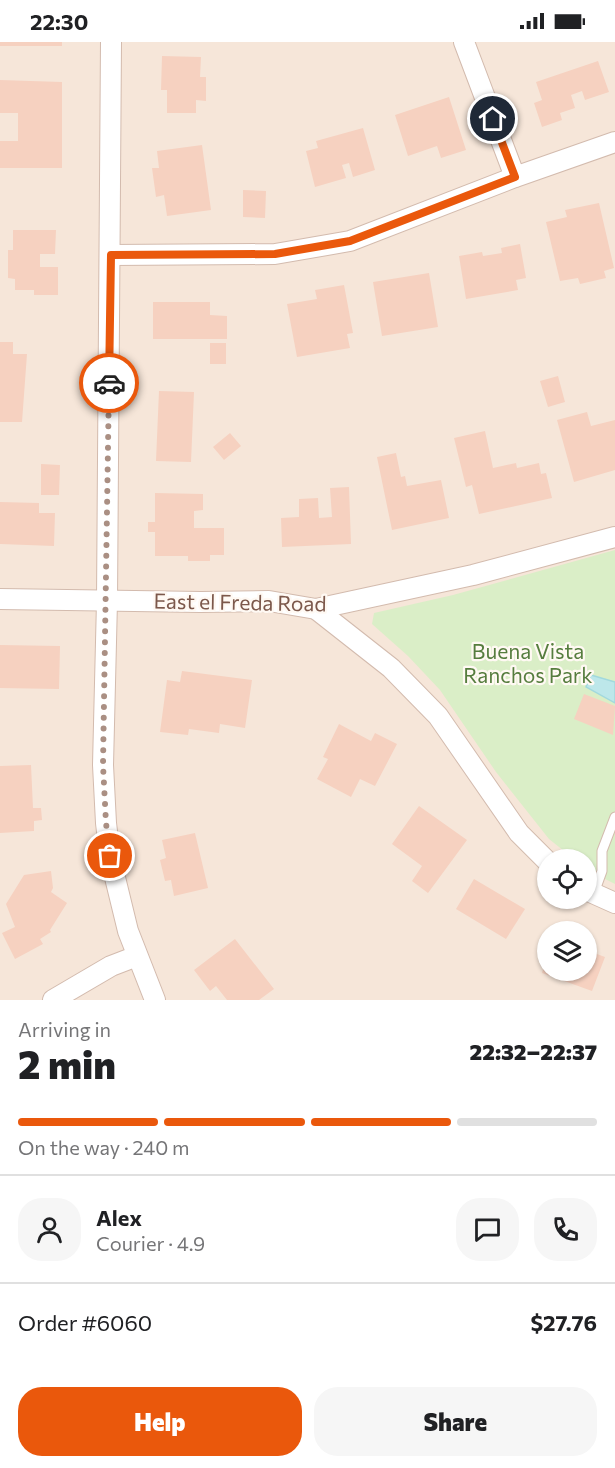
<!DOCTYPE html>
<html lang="en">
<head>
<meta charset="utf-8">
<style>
  :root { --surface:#fff; --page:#f6f6f6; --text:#202124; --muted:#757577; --line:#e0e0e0; --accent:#ea580c }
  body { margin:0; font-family:Commissioner,sans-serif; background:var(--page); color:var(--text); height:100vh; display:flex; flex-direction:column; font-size:22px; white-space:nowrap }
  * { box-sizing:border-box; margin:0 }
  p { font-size:20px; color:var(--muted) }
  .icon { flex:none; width:33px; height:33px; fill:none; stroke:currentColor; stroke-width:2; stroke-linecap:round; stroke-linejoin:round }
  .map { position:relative; height:958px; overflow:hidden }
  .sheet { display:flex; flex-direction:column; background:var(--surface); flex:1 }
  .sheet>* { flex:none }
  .controls { position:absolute; left:537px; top:807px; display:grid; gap:12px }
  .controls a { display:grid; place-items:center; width:60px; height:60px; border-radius:50%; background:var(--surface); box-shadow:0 2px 4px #0004; font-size:30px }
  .pin { position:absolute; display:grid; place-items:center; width:51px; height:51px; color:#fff; margin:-26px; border:3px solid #fff; border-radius:50%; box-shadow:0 2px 6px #0007 }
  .courier { position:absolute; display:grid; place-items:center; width:60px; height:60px; margin:-30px; border:4px solid #ea580c; border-radius:50%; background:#fff; color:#222; box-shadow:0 2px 8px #0007 }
  .headline em { font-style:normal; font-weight:800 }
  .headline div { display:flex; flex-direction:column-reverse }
  .headline { display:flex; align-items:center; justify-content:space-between; height:102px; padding:0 18px }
  h1 { font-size:39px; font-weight:800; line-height:45px }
  .bar { display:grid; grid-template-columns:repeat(4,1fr); gap:9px 6px; align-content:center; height:72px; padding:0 18px }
  .bar i { height:8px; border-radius:4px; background:var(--line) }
  .bar .on { background:var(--accent) }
  .bar p { grid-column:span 4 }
  .line { display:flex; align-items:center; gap:15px; padding:0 18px; border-top:2px solid var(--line) }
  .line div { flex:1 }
  .round { display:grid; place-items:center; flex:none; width:63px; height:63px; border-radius:24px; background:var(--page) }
  .primary-button { display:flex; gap:12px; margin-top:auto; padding:12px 18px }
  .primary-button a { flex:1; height:69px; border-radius:24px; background:var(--accent); color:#fff; font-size:24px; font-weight:800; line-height:69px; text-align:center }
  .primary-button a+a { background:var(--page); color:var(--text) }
  .status { display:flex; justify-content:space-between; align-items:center; height:42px; padding:0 30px; background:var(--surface); direction:ltr }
  .status svg { height:16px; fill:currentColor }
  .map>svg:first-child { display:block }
</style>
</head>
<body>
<div class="status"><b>22:30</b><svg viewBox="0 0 49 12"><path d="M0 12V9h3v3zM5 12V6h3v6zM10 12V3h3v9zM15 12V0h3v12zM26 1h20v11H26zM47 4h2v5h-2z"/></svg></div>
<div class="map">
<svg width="615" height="958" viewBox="0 0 615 958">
  <rect width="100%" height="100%" fill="#fef5eb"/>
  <path fill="#f6e6d9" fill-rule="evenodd" d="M0,0H615V958H0ZM548,818H586V856H548ZM548,890H586V928H548Z"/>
  <path fill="#daeec7" d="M615,508V842L587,828L586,818L574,817L549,797L496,730L440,648L408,614L372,582L374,571L453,553Z"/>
  <path fill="#bde7ea" stroke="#a2d9dd" stroke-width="1.5" d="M591,633L615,640V661L586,645Z"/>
  <g fill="#f6d1c0">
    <rect x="0" y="0" width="62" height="4"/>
    <path d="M162,14L201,15L200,35H206V59L196,58V71H167V48H161Z"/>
    <path d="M598,19L609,50L585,58L582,49L571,53L575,66L560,71L562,78L542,85L534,61L542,58L536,40Z"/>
    <path d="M0,38L62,40V126H0V99H18V71H0Z"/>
    <path d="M449,55L466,108L441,116L437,104L408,114L395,73Z"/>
    <path d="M363,86L375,128L353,135L349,121L342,123L346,136L315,145L306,109L318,106L316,99Z"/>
    <path d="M202,103L211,168L167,174L164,153L156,155L152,126H159L157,109Z"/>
    <path d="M243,148L266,149L265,176L243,175Z"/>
    <path d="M599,161L614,226L604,229L606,236L580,242L578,236L560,239L546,180L567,175L565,168Z"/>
    <path d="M13,188H56L55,212H40V225H58V253H34V248H15V237L8,236V208H13Z"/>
    <path d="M520,202L526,236L516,238L518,248L466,257L459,214L482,210L483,214L502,211L501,206Z"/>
    <path d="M429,231L438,285L382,294L373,240Z"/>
    <path d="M344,243L353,291L347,292L350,306L297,315L287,262L317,257L315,248Z"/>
    <path d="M153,260H210V273L227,274V297H153Z"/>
    <path d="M0,300H13V312H27L22,380H0Z"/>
    <rect x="210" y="301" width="16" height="21"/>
    <path d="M558,334L565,360L548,365L540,339Z"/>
    <path d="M159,349L194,350L191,420L156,419Z"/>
    <path d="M587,370L591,384L615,378V428L574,440L557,378Z"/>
    <path d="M485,389L493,426L516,421L517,426L539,421L541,432L546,431L552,456L479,472L472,443L466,445L454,396Z"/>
    <path d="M230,391L241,404L224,418L213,405Z"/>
    <path d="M396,411L401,435L405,434L407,444L441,438L449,476L392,488L377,415Z"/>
    <path d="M41,422L60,423L59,453H41Z"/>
    <path d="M349,445L351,502L282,505L281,476L299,475V457L318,456L319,476L332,475L330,446Z"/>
    <path d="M155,451L203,452V468L194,469V486H224V513H210V519H188V514H155V490H148V480H155Z"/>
    <path d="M0,460L39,461V471H55L54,504L0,502Z"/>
    <path d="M0,603L60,604L59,647L0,646Z"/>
    <path d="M182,629L252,638L245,686L220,682L219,691L189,687L188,693L160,690L167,638L180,640Z"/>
    <path d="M584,652L615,664L613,693L574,677Z"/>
    <path d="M339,682L371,699L375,691L397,702L375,744L360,737L351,755L317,737L328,717L323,715Z"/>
    <path d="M31,723L33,766H41L42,778L34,779V789L0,791V724Z"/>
    <path d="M419,764L467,798L428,851L412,839L422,824L392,802Z"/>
    <path d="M195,791L208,846L174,854L171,838L165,839L160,818L166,816L162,798Z"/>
    <path d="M51,829L53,846L51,850L67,861L50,888L51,890L40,897L43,902L15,917L2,891L15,885L6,862L24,833Z"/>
    <path d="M474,837L525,867L506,897L456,867Z"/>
    <path d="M235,897L274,947L259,958H227L216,944L210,949L194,928Z"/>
    <path d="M586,908L605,915L592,949L542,931L547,915L548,928H586Z"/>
  </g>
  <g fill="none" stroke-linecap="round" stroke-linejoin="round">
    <defs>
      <path id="service" d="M594,851L602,829V809L615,775"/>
      <g id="minor">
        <path d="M111,0L107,559L103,723L106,781L110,815L128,889L155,958"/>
        <path d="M464,0L515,135"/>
        <path d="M111,213L275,212L350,199L515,135L615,100"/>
        <path d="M0,557L201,560L269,559L316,567L473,533L615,495"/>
        <path d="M316,567L391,626L438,674L519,791L548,820"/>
        <path d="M586,848L615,861"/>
        <path d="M53,958L111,924L137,914"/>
      </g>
    </defs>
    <use href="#service" stroke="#d3bbae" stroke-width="11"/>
    <use href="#minor" stroke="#d3bbae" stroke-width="22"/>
    <use href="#service" stroke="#fff" stroke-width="9"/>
    <use href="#minor" stroke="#fff" stroke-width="20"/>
  </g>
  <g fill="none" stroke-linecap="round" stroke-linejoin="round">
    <path stroke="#aa8f83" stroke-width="6" stroke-dasharray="0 10.8" d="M109,341L103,723L106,781L110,814"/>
    <path stroke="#ea580c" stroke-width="8" d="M109,341L111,213L275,212L350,199L515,135L493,77"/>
  </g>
  <g text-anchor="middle" stroke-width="4.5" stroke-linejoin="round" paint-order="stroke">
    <g font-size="21" fill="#7c584b" stroke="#fff9f3">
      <text transform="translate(240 561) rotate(1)" y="7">East el Freda Road</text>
    </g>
    <g font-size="21" fill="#567d3e" stroke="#fff9f3">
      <text x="528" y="617">Buena Vista<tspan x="528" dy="24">Ranchos Park</tspan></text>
    </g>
  </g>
</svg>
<div class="controls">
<a><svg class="icon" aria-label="locate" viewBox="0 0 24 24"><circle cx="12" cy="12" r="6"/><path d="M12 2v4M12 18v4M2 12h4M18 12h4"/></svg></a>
<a><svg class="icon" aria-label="layers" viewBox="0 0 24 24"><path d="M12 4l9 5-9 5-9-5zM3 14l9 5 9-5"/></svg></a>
</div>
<div class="pin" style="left:110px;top:814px;background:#ea580c"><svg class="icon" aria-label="bag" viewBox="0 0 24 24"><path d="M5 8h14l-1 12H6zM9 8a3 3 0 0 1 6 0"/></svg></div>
<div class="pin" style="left:493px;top:77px;background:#1f2937"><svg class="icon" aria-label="home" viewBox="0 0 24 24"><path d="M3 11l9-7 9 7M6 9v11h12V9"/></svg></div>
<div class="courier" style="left:109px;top:341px"><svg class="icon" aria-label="car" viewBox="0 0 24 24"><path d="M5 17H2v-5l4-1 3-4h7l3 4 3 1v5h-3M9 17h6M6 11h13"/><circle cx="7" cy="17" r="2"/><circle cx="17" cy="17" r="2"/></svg></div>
</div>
<section class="sheet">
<div class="headline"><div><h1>2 min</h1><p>Arriving in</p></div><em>22:32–22:37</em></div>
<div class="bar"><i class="on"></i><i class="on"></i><i class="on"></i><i></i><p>On the way · 240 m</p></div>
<div class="line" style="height:108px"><a class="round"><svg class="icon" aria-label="person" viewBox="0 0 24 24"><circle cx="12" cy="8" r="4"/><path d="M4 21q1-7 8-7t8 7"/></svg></a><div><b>Alex</b><p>Courier · 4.9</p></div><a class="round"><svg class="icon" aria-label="chat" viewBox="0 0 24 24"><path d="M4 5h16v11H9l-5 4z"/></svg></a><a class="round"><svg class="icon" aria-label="phone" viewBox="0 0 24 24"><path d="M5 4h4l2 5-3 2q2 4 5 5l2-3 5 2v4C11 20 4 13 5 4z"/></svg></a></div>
<div class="line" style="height:78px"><div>Order #6060</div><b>$27.76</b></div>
<div class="primary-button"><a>Help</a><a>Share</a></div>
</section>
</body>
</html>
